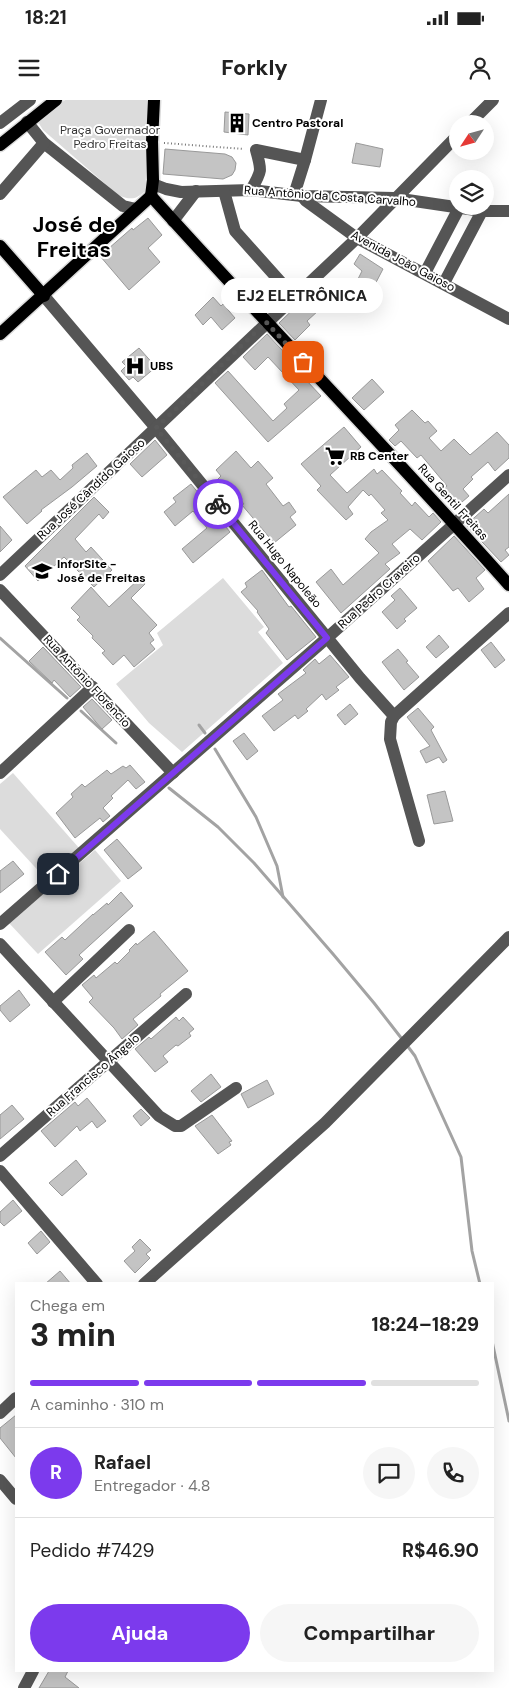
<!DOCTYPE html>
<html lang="pt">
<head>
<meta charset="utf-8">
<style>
  :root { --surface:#fff; --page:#f6f6f6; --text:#222; --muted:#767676; --line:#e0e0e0; --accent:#7c3aed }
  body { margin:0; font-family:"DM Sans",sans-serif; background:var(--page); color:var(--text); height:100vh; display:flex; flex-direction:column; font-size:19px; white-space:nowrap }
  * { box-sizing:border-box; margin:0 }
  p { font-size:16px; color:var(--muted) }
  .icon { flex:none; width:28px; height:28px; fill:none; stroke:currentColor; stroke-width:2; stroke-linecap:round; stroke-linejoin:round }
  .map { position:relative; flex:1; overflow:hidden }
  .details { position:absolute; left:15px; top:1182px; width:479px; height:390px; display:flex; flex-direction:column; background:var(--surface); border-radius:0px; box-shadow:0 5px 20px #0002 }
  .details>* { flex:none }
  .needle { width:32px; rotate:234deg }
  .buttons { position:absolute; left:449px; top:15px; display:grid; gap:10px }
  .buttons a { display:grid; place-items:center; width:45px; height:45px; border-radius:50%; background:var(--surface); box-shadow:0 5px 20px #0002; font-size:25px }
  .pin { position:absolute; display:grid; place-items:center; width:42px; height:42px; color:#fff; margin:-21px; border-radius:10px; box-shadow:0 2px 8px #0006 }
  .courier { position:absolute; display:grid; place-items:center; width:50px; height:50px; margin:-25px; border:4px solid #7c3aed; border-radius:50%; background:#fff; color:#222; box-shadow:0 1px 6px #0007 }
  .bubble { position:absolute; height:35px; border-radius:18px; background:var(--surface); box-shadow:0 5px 20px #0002; font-size:16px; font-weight:800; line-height:35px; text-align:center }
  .headline em { font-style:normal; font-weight:800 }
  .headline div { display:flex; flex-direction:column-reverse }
  .headline { display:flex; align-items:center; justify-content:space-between; height:85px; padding:0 15px }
  h1 { font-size:32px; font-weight:800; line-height:38px }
  .bar { display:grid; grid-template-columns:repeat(4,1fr); gap:8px 5px; align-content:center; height:60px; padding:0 15px }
  .bar i { height:6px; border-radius:4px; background:var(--line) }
  .bar .selected { background:var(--accent) }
  .bar p { grid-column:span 4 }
  .line { display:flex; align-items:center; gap:12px; padding:0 15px; border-top:1px solid var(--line) }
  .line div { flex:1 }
  .round { display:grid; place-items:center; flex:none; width:52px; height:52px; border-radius:26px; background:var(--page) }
  .button { display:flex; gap:10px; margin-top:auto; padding:10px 15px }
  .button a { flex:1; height:58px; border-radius:30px; background:var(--accent); color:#fff; font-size:20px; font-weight:800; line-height:58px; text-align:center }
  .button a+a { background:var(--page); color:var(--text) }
  .status { display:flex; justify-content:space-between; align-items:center; height:35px; padding:0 25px; background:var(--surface); direction:ltr }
  .status svg { height:14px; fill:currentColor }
  header { display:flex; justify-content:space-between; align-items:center; height:65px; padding:0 15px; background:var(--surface); font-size:22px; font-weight:800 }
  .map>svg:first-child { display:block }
</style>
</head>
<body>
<div class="status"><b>18:21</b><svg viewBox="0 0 49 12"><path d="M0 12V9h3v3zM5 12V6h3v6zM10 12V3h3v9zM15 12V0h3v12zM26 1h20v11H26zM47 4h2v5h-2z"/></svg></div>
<header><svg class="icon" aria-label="menu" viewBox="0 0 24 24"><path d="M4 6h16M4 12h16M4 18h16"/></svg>Forkly<svg class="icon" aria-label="person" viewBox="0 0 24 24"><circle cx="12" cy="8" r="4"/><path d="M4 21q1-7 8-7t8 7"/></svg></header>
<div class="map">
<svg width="509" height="1588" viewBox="0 0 509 1588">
  <rect width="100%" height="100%" fill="#fff"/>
  <g fill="#dcdcdc">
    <path d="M65,0H150L145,91C136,100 130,100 118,95L43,30L38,22Z"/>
    <path d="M223,478L264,527L258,532L283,563L182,652L149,623L116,584L163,545L157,533Z"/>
    <path d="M13,673L79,748L45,778L0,729V684Z"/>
    <path d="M95,750L121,781L38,854L9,823Z"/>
  </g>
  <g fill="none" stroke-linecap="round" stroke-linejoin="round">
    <g stroke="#a3a3a3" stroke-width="3">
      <path d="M0,538L67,598"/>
      <path d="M81,611L116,643"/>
      <path d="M199,625L205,633"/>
      <path d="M215,649L256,717L277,766L283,797"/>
      <path d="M169,688L218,727L254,763L333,854L374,903L402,939"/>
      <path d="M406,944L415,956L461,1057L472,1151L480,1184"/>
      <path d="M492,1241L509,1321"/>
    </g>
  </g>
  <g fill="#c4c4c4" stroke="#999">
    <path d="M225,12L249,14L248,35L224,32Z"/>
    <path d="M356,43L383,49L380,67L352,63Z"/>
    <path d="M165,49L225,54L232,57L236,63L235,70L232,75L223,79L163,74Z"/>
    <path d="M148,118L162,135L148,148L160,162L129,190L100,156L132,128L133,130Z"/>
    <path d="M360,154L383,169L370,194L355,185L362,171L354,164Z"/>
    <path d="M307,196L319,210L307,221L310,225L295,240L279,223Z"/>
    <path d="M213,197L221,206L223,204L235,218L222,230L211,217L203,225L195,215Z"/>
    <path d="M267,234L308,278L306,280L321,296L268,342L215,283L228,271L273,321L287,308L284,304L299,290L268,257L255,270L243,257Z"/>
    <path d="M139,248L156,267L138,282L133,277L129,280L121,271L126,266L122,262Z"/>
    <path d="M372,279L384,292L364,310L352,298Z"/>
    <path d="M412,310L425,323L428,321L437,331L429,338L441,351L454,339L470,355L497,332L509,345V358L495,371L488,362L471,377L473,379L463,389L469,396L455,408L441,391L447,386L421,355L417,358L401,341L395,346L389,340L399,330L395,325Z"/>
    <path d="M344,327L361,347L330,375L347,393L374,369L377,374L382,370L402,391L400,393L412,406L415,402L429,417L433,413L441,422L422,440L410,429L392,444L400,453L385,464L390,469L341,513L316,482L331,469L343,485L379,453L365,439L371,432L388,420L381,413L385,410L371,394L369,396L363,390L348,407L353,414L346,420L317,390L321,386L301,364Z"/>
    <path d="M155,340L167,355L142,377L130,364Z"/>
    <path d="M236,351L251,368L258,361L273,378L266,384L283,406L289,402L296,412L290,417L296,425L274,443L242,405L244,404L228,385L224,388L217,380L221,376L216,370Z"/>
    <path d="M87,353L97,366L72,387L41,410L42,411L27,424L3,397L36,370L42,377L51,370L60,380L73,368L72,365Z"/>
    <path d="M191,384L230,432L193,463L182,449L207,428L193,411L175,426L164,412L176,402L173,398Z"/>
    <path d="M509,394V447L505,450L509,455L501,462L466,425L484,409L488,413Z"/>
    <path d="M94,397L109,412L103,419L99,414L75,439L86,452L91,447L112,470L94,487L64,457L38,481L25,466Z"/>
    <path d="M0,426L12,440L0,452Z"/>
    <path d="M454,436L485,470L476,478L484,489L469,502L458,488L453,491L428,461Z"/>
    <path d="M262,470L289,507L291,506L316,537L287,560L266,533L269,529L257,512L258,511L241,492L247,487L245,483Z"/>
    <path d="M140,478L145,484L131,498L157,525L149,533L154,540L150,543L155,549L134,567L124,555L113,565L102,553L105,551L92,538L93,536L77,520L80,517L71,508L91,487L109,507Z"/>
    <path d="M400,488L417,508L404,519L406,521L397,529L382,512L395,500L391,496Z"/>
    <path d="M439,535L449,547L436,558L426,547Z"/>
    <path d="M491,542L505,560L495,568L481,550Z"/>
    <path d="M43,547L81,587L70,597L54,580L52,583L29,561Z"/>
    <path d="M398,549L408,561L406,562L419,577L404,590L382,562Z"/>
    <path d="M330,555L349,577L336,587L339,590L326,600L322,594L306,609L308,611L298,619L295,615L274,631L262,616L283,600L278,594L306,573L303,570L315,559L319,564Z"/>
    <path d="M92,599L112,620L102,629L83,607Z"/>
    <path d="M350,604L358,614L345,625L337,615Z"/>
    <path d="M418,608L434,627L431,630L447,660L443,663L439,657L426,663L420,651L430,646L407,617Z"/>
    <path d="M244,633L258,651L247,660L233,641Z"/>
    <path d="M130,665L145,682L136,689L128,680L111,696L113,698L103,708L110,716L103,722L100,718L75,738L56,713L73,697L71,694L82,684L85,687L107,670L111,674L123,666L126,668Z"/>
    <path d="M445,691L453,721L434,724L427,695Z"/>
    <path d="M117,739L142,768L128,779L104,750Z"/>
    <path d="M13,761L24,774L0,793V771Z"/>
    <path d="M121,792L133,806L79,855L83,859L66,875L45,852L62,837L65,840L93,814V815L107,803L108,805Z"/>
    <path d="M154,831L188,871L160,894L161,896L133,919L138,925L122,939L114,928L89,902L93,898L82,885L94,875L96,878L115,862L117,864L130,851L129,850L136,843L137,845Z"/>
    <path d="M19,890L30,905L10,922L0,910V906Z"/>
    <path d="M176,917L179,921L183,917L194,929L189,933L191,936L178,946L176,945L163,956L168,962L155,972L135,949L149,937L151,939Z"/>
    <path d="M211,974L221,987L201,1002L191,991Z"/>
    <path d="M267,980L274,994L248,1008L241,994Z"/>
    <path d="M87,998L106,1021L97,1028L92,1021L80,1031L77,1026L55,1047L41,1031L75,1002L78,1006Z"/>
    <path d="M12,1005L24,1019L0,1039V1015Z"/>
    <path d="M141,1009L150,1018L141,1026L133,1016Z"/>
    <path d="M212,1015L232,1041L229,1042L231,1045L218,1054L195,1026Z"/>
    <path d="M76,1060L87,1074L62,1096L49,1083Z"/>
    <path d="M13,1100L22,1111L4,1126L0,1122V1112Z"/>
    <path d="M41,1131L50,1142L37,1154L28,1143Z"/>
    <path d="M140,1139L151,1150L146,1154L150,1158L135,1173L124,1161L135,1151L132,1147Z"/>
    <path d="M60,1171L71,1184H45Z"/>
    <path d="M16,1315V1358L0,1338V1328Z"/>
    <path d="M49,1571H68L65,1577L79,1588H39Z"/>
  </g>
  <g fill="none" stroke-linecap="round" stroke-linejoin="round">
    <defs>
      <g id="major">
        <path d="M0,45L56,0"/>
        <path d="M151,96C269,227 392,353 509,485"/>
        <path d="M151,96L153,80L152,42L154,0"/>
        <path d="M0,146L44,196"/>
        <path d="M0,234L151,96"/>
      </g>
    </defs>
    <use href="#major" stroke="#dbdbdb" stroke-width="15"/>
    <path stroke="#777" stroke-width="2" stroke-dasharray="1 2.5" stroke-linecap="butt" d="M164,43L244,49"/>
    <g stroke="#555" stroke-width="12">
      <path d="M27,22L44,43L123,106L136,109"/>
      <path d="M0,23L30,0"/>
      <path d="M469,24L493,0"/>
      <path d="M153,84L166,89L181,92L251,90L302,96L394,98L482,111H509"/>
      <path d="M251,90C262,71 262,71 256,50L305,60"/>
      <path d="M224,91L235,131L294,197"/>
      <path d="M0,94L44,43"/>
      <path d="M294,95L305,60L321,0"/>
      <path d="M302,96L306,101L357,138L509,219"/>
      <path d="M173,121L196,91"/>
      <path d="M425,173L459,108"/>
      <path d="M444,183L482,111"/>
      <path d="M44,196L156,328L360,578L394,616"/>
      <path d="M0,475L357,138L458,35"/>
      <path d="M0,490L173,673"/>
      <path d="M0,673L93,587"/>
      <path d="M419,741L390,639L391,622L394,616L509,513"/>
      <path d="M0,824L327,538L509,375"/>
      <path d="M0,844L159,1016L175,1026H181L236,988"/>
      <path d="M53,902L129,830"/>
      <path d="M0,1056L186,894"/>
      <path d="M0,1071L97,1184"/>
      <path d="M144,1184L325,1023L509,837"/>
      <path d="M0,1313L16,1298"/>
      <path d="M0,1380L16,1399"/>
      <path d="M24,1588L33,1571"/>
    </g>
    <use href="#major" stroke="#000" stroke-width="12"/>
  </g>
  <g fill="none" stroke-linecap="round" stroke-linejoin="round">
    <path stroke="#595959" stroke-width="5" stroke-dasharray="0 9" d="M218,404L156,328L266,222L303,262"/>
    <path stroke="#7c3aed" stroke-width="6" d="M58,774L327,538L218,404"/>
  </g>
  <defs>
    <symbol id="building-bare" viewBox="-9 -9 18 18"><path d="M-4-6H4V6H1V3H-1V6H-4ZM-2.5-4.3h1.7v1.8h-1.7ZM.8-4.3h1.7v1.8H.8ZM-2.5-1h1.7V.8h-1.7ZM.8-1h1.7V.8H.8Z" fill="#000" stroke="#fff" stroke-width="2.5" paint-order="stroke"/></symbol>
    <symbol id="hospital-bare" viewBox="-9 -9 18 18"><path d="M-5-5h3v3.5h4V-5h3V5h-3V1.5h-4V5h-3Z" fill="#000" stroke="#fff" stroke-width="2.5" paint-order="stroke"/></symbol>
    <symbol id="supermarket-bare" viewBox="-9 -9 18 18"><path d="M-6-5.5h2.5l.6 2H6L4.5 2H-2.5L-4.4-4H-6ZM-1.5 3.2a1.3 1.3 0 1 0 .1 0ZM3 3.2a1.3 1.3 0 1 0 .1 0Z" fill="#000" stroke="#fff" stroke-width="2.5" paint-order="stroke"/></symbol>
    <symbol id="university-bare" viewBox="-9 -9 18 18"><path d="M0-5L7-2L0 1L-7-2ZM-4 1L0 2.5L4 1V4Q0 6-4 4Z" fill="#000" stroke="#fff" stroke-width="2.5" paint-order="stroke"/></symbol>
  </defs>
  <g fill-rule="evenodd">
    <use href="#building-bare" x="223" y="9" width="28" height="28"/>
    <use href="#hospital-bare" x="121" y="252" width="28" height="28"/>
    <use href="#supermarket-bare" x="321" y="342" width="28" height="28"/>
    <use href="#university-bare" x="28" y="457" width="28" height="28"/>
  </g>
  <g text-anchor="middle" stroke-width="4" stroke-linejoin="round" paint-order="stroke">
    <g font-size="12" font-weight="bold" fill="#000" stroke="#fff" text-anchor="start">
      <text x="252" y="27">Centro Pastoral</text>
      <text x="150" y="270">UBS</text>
      <text x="350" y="360">RB Center</text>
      <text x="57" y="468">InforSite -<tspan x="57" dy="14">José de Freitas</tspan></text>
    </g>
    <g font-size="12" fill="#333" stroke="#fff">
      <text x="110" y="34">Praça Governador<tspan x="110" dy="14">Pedro Freitas</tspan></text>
    </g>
    <g font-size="12" fill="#000" stroke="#fff">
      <text transform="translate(330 96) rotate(4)" y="4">Rua Antônio da Costa Carvalho</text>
      <text transform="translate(403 161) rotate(28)" y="4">Avenida João Gaioso</text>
      <text transform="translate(91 389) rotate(-43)" y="4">Rua José Cândido Gaioso</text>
      <text transform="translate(453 402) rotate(48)" y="4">Rua Gentil Freitas</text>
      <text transform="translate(285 464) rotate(51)" y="4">Rua Hugo Napoleão</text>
      <text transform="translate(379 491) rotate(-42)" y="4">Rua Pedro Craveiro</text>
      <text transform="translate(87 581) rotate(47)" y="4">Rua Antônio Florêncio</text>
      <text transform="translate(93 975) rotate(-41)" y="4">Rua Francisco Ângelo</text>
    </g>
    <g font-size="22" font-weight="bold" fill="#000" stroke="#fff">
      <text x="74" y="132">José de<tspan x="74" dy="25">Freitas</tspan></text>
    </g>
  </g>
</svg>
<div class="buttons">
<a><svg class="needle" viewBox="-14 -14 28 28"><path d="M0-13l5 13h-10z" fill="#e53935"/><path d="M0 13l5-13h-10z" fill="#767676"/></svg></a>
<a><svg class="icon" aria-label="layers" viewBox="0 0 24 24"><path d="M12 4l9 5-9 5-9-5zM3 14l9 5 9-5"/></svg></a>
</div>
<div class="pin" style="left:303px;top:262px;background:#ea580c"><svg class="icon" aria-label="bag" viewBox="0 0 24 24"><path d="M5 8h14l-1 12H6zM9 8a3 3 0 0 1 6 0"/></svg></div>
<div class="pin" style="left:58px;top:774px;background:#1f2937"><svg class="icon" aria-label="home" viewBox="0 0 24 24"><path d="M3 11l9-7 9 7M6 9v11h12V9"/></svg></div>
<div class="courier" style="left:218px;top:404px"><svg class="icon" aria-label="bike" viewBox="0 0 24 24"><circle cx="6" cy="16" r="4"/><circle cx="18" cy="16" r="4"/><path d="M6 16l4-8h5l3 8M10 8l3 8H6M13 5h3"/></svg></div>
<div class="bubble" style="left:221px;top:178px;width:162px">EJ2 ELETRÔNICA</div>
<section class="details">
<div class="headline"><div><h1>3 min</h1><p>Chega em</p></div><em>18:24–18:29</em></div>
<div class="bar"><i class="selected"></i><i class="selected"></i><i class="selected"></i><i></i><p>A caminho · 310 m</p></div>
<div class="line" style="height:90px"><b class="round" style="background:var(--accent);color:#fff">R</b><div><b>Rafael</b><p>Entregador · 4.8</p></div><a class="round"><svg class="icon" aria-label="chat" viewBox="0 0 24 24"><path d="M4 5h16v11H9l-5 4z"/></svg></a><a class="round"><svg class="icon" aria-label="phone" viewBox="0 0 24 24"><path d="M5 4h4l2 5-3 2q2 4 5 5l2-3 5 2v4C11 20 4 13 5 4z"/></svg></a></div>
<div class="line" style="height:65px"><div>Pedido #7429</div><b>R$46.90</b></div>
<div class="button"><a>Ajuda</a><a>Compartilhar</a></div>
</section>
</div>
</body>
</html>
